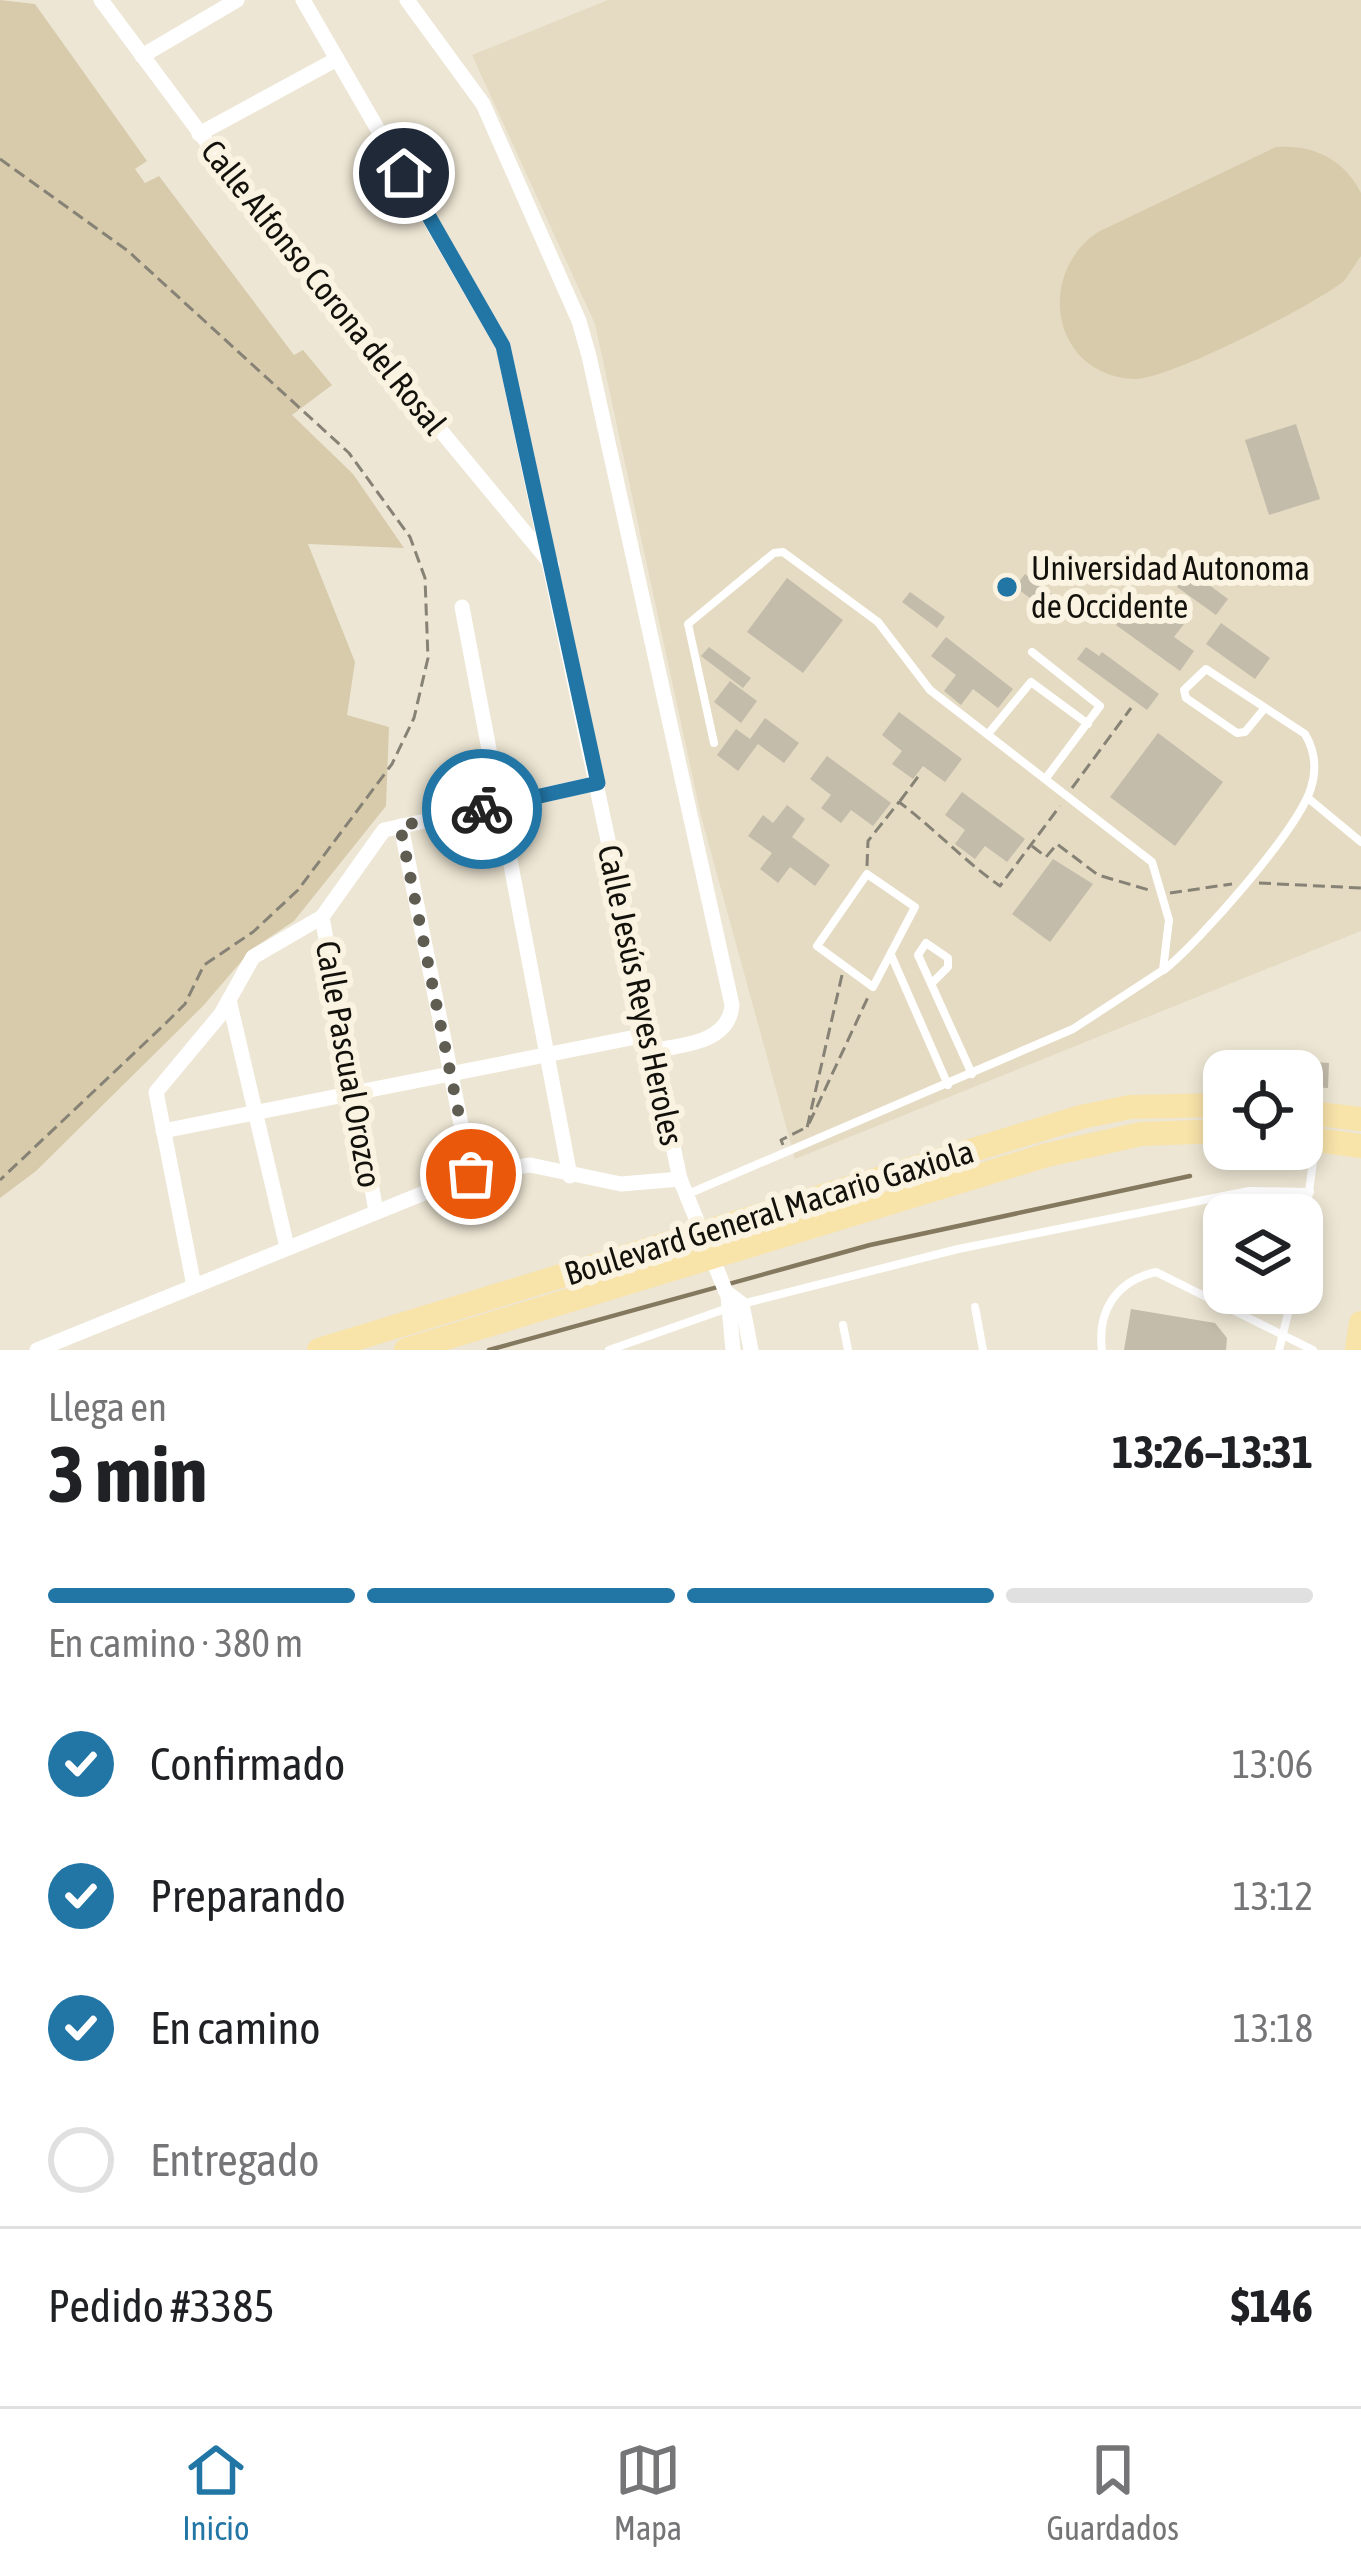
<!DOCTYPE html>
<html lang="es">
<head>
<meta charset="utf-8">
<style>
  :root { --surface:#fff; --page:#f6f6f6; --text:#202124; --muted:#757577; --line:#e0e0e0; --accent:#2276a6 }
  body { margin:0; font-family:"Asap Condensed",sans-serif; background:var(--page); color:var(--text); height:100vh; display:flex; flex-direction:column; font-size:45px; white-space:nowrap }
  * { box-sizing:border-box; margin:0 }
  p { font-size:39px; color:var(--muted) }
  .icon { flex:none; width:66px; height:66px; fill:none; stroke:currentColor; stroke-width:2; stroke-linecap:round; stroke-linejoin:round }
  .map { position:relative; height:1350px; overflow:hidden }
  .panel { display:flex; flex-direction:column; background:var(--surface); flex:1 }
  .panel>* { flex:none }
  .controls { position:absolute; left:1203px; top:1050px; display:grid; gap:24px }
  .controls a { display:grid; place-items:center; width:120px; height:120px; border-radius:24px; background:var(--surface); box-shadow:0 6px 18px #0003; font-size:60px }
  .pin { position:absolute; display:grid; place-items:center; width:102px; height:102px; color:#fff; margin:-51px; border:6px solid #fff; border-radius:50%; box-shadow:0 3px 12px #0007 }
  .courier { position:absolute; display:grid; place-items:center; width:120px; height:120px; margin:-60px; border:9px solid #2276a6; border-radius:50%; background:#fff; color:#222; box-shadow:0 3px 15px #0007 }
  .head em { font-style:normal; font-weight:700 }
  .head div { display:flex; flex-direction:column-reverse }
  .head { display:flex; align-items:center; justify-content:space-between; height:204px; padding:0 48px }
  h1 { font-size:78px; font-weight:700; line-height:90px }
  .bar { display:grid; grid-template-columns:repeat(4,1fr); gap:18px 12px; align-content:center; height:144px; padding:0 48px }
  .bar i { height:15px; border-radius:9px; background:var(--line) }
  .bar .on { background:var(--accent) }
  .bar p { grid-column:span 4 }
  .line { display:flex; align-items:center; gap:30px; padding:0 48px; border-top:3px solid var(--line) }
  .line div { flex:1 }
  ol { padding:0 48px; list-style:none }
  li { display:flex; align-items:center; gap:36px; height:132px }
  li p { margin-inline-start:auto }
  li .icon { padding:12px; border-radius:50%; background:var(--accent); color:#fff; stroke-width:4 }
  li:last-child { color:var(--muted) }
  li i { width:66px; height:66px; border:6px solid var(--line); border-radius:50% }
  .dock { display:flex; justify-content:space-around; align-items:center; height:168px; border-top:3px solid var(--line); background:var(--surface); font-size:33px; color:var(--muted) }
  .dock a { display:grid; justify-items:center; gap:6px }
  .dock .on { color:var(--accent) }
  .map>svg:first-child { display:block }
</style>
</head>
<body>
<div class="map">
<svg width="1361" height="1350" viewBox="0 0 1361 1350">
  <rect width="100%" height="100%" fill="#ede6d4"/>
  <path fill="#e5dbc2" d="M608,0H1361V931L795,1159L701,816L595,324L472,55Z"/>
  <g fill="#d7cbab">
    <path d="M0,0L35,4L147,161L135,169L145,183L159,176L294,355L303,350L332,385L292,415L353,474L404,548L308,544L355,662L347,715L389,727L386,806L294,921L252,949L203,1006L36,1171L0,1198Z"/>
    <path d="M1276,147C1313,144 1344,159 1361,193V256L1344,281C1314,305 1168,380 1134,379C1052,376 1035,274 1098,232Z"/>
  </g>
  <g fill="none" stroke-linecap="round" stroke-linejoin="round">
    <path stroke="#84795e" stroke-width="4.5" d="M489,1350L870,1245L1190,1176"/>
  </g>
  <g fill="#c3bcab">
    <path d="M1296,424L1320,499L1269,515L1245,440Z"/>
    <path d="M1189,570L1228,599L1216,615L1177,587Z"/>
    <path d="M1025,574L1071,608L1061,621L1015,587Z"/>
    <path d="M787,578L843,620L803,673L747,632Z"/>
    <path d="M910,592L945,617L937,628L902,602Z"/>
    <path d="M1131,605L1157,624L1169,607L1187,620L1174,637L1194,651L1180,671L1116,625Z"/>
    <path d="M1221,623L1270,658L1255,679L1206,644Z"/>
    <path d="M946,637L1013,689L998,708L973,689L961,705L944,691L956,675L931,656Z"/>
    <path d="M709,647L751,678L743,688L701,656Z"/>
    <path d="M1086,647L1099,656L1102,652L1159,694L1147,710L1077,659Z"/>
    <path d="M730,681L757,701L741,723L714,702Z"/>
    <path d="M899,712L962,759L945,782L923,766L913,779L892,764L902,751L882,735Z"/>
    <path d="M765,718L799,743L784,763L758,744L738,771L717,755L736,729L750,739Z"/>
    <path d="M1158,733L1223,782L1175,846L1110,797Z"/>
    <path d="M827,756L891,803L873,826L851,810L841,823L821,808L831,795L810,779Z"/>
    <path d="M962,792L1025,839L1007,862L985,846L975,859L955,844L965,830L945,815Z"/>
    <path d="M787,805L805,819L792,837L830,865L815,886L790,867L778,883L760,869L772,853L748,836L763,815L773,823Z"/>
    <path d="M1053,859L1093,884L1050,942L1012,914Z"/>
    <path d="M1312,1062L1329,1063L1328,1088L1311,1087Z"/>
    <path d="M1131,1309L1215,1323L1227,1338L1226,1350H1124Z"/>
  </g>
  <g fill="none" stroke-linecap="round" stroke-linejoin="round">
    <g stroke="#878276" stroke-width="3" stroke-dasharray="12 6" stroke-linecap="butt">
      <path d="M0,159L128,251L349,453L410,537L425,578L428,658L414,718L392,764L298,890L253,932L204,965L185,1004L165,1024L0,1180"/>
      <path d="M1072,788L1131,708"/>
      <path d="M900,801L920,774"/>
      <path d="M1032,846L1046,857L1057,844L1098,875L1149,890"/>
      <path d="M867,866L868,841L899,802C936,830 962,859 1000,886L1060,806"/>
      <path d="M1259,883L1361,888"/>
      <path d="M1170,893L1232,884"/>
      <path d="M842,975L807,1128L869,995"/>
      <path d="M783,1145L781,1140L805,1128"/>
    </g>
    <g stroke="#fff" stroke-width="8">
      <path d="M1032,652L1100,706L1046,778"/>
      <path d="M988,734L1031,682L1088,724"/>
      <path d="M1308,798L1361,842"/>
      <path d="M867,874L915,907L873,987L817,946Z"/>
      <path d="M891,955L948,1085"/>
      <path d="M1164,970C1200,941 1298,830 1311,788C1317,769 1315,751 1305,734L1206,669L1184,690L1186,698L1237,733L1245,732L1264,709"/>
      <path d="M932,983L948,967V958L926,943L918,955L972,1074"/>
      <path d="M688,1194L1073,1029L1163,970L1169,920L1152,862L930,690L878,622L783,552L774,553L688,624L714,743"/>
      <path d="M1302,1244L1315,1147"/>
      <path d="M742,1304L958,1249L1249,1191L1310,1192"/>
      <path d="M975,1307L983,1350"/>
      <path d="M843,1325L848,1350"/>
      <path d="M609,1350L728,1308"/>
      <path d="M1102,1350C1097,1311 1116,1281 1156,1272L1313,1350"/>
      <path d="M1279,1350L1293,1293"/>
    </g>
    <g stroke="#fff" stroke-width="15">
      <path d="M101,0L253,204L552,565"/>
      <path d="M303,0L503,346L680,1179L726,1292L742,1304L751,1350"/>
      <path d="M407,0L483,104L579,321L589,356L732,1005C729,1044 680,1045 650,1051"/>
      <path d="M142,56L237,0"/>
      <path d="M199,134L337,59"/>
      <path d="M462,607L570,1176"/>
      <path d="M401,826L471,1174"/>
      <path d="M322,917L376,1211"/>
      <path d="M229,1000L287,1247"/>
      <path d="M163,1131L646,1035"/>
      <path d="M194,1286L156,1092L221,1014L253,957L322,917L384,830L598,783"/>
      <path d="M728,1296L733,1350"/>
      <path d="M37,1350L471,1174L530,1165L621,1184L680,1179"/>
    </g>
    <g stroke="#f8e3a9" stroke-width="24">
      <path d="M1302,1112L1361,1119"/>
      <path d="M1302,1138L1361,1146"/>
      <path d="M319,1350L1081,1117L1130,1107L1224,1105"/>
      <path d="M406,1350L1047,1155L1141,1134L1224,1131"/>
      <path d="M1357,1350L1361,1323"/>
    </g>
  </g>
  <g fill="none" stroke-linecap="round" stroke-linejoin="round">
    <path stroke="#5f5c51" stroke-width="12" stroke-dasharray="0 21.6" d="M471,1174L400,826L482,809"/>
    <path stroke="#2276a6" stroke-width="15" d="M404,173L503,346L598,783L482,809"/>
  </g>
  <circle fill="#2276a6" stroke="#fbf3e1" stroke-width="4.5" cx="1007" cy="587" r="12"/>
  <g text-anchor="middle" stroke-width="12" stroke-linejoin="round" paint-order="stroke">
    <g font-size="33" fill="#13110b" stroke="#fbf3e1">
      <text transform="translate(324 287) rotate(51)" y="12">Calle Alfonso Corona del Rosal</text>
      <text transform="translate(641 995) rotate(78)" y="12">Calle Jesús Reyes Heroles</text>
      <text transform="translate(349 1064) rotate(80)" y="12">Calle Pascual Orozco</text>
      <text transform="translate(769 1212) rotate(-17)" y="12">Boulevard General Macario Gaxiola</text>
    </g>
    <g font-size="33" fill="#13110b" stroke="#fbf3e1" text-anchor="start">
      <text x="1031" y="580">Universidad Autonoma<tspan x="1031" dy="38">de Occidente</tspan></text>
    </g>
  </g>
</svg>
<div class="controls">
<a><svg class="icon" aria-label="locate" viewBox="0 0 24 24"><circle cx="12" cy="12" r="6"/><path d="M12 2v4M12 18v4M2 12h4M18 12h4"/></svg></a>
<a><svg class="icon" aria-label="layers" viewBox="0 0 24 24"><path d="M12 4l9 5-9 5-9-5zM3 14l9 5 9-5"/></svg></a>
</div>
<div class="pin" style="left:471px;top:1174px;background:#ea580c"><svg class="icon" aria-label="bag" viewBox="0 0 24 24"><path d="M5 8h14l-1 12H6zM9 8a3 3 0 0 1 6 0"/></svg></div>
<div class="pin" style="left:404px;top:173px;background:#1f2937"><svg class="icon" aria-label="home" viewBox="0 0 24 24"><path d="M3 11l9-7 9 7M6 9v11h12V9"/></svg></div>
<div class="courier" style="left:482px;top:809px"><svg class="icon" aria-label="bike" viewBox="0 0 24 24"><circle cx="6" cy="16" r="4"/><circle cx="18" cy="16" r="4"/><path d="M6 16l4-8h5l3 8M10 8l3 8H6M13 5h3"/></svg></div>
</div>
<section class="panel">
<div class="head"><div><h1>3 min</h1><p>Llega en</p></div><em>13:26–13:31</em></div>
<div class="bar"><i class="on"></i><i class="on"></i><i class="on"></i><i></i><p>En camino · 380 m</p></div>
<ol>
<li><svg class="icon" aria-label="check" viewBox="0 0 24 24"><path d="M5 12l5 5 9-10"/></svg>Confirmado<p>13:06</p></li>
<li><svg class="icon" aria-label="check" viewBox="0 0 24 24"><path d="M5 12l5 5 9-10"/></svg>Preparando<p>13:12</p></li>
<li><svg class="icon" aria-label="check" viewBox="0 0 24 24"><path d="M5 12l5 5 9-10"/></svg>En camino<p>13:18</p></li>
<li><i></i>Entregado</li>
</ol>
<div class="line" style="height:156px"><div>Pedido #3385</div><b>$146</b></div>
</section>
<nav class="dock">
<a class="on"><svg class="icon" aria-label="home" viewBox="0 0 24 24"><path d="M3 11l9-7 9 7M6 9v11h12V9"/></svg>Inicio</a>
<a><svg class="icon" aria-label="map" viewBox="0 0 24 24"><path d="M3 6l6-2 6 2 6-2v14l-6 2-6-2-6 2zM9 4v14M15 6v14"/></svg>Mapa</a>
<a><svg class="icon" aria-label="saved" viewBox="0 0 24 24"><path d="M7 4h10v16l-5-4-5 4z"/></svg>Guardados</a>
</nav>
</body>
</html>
